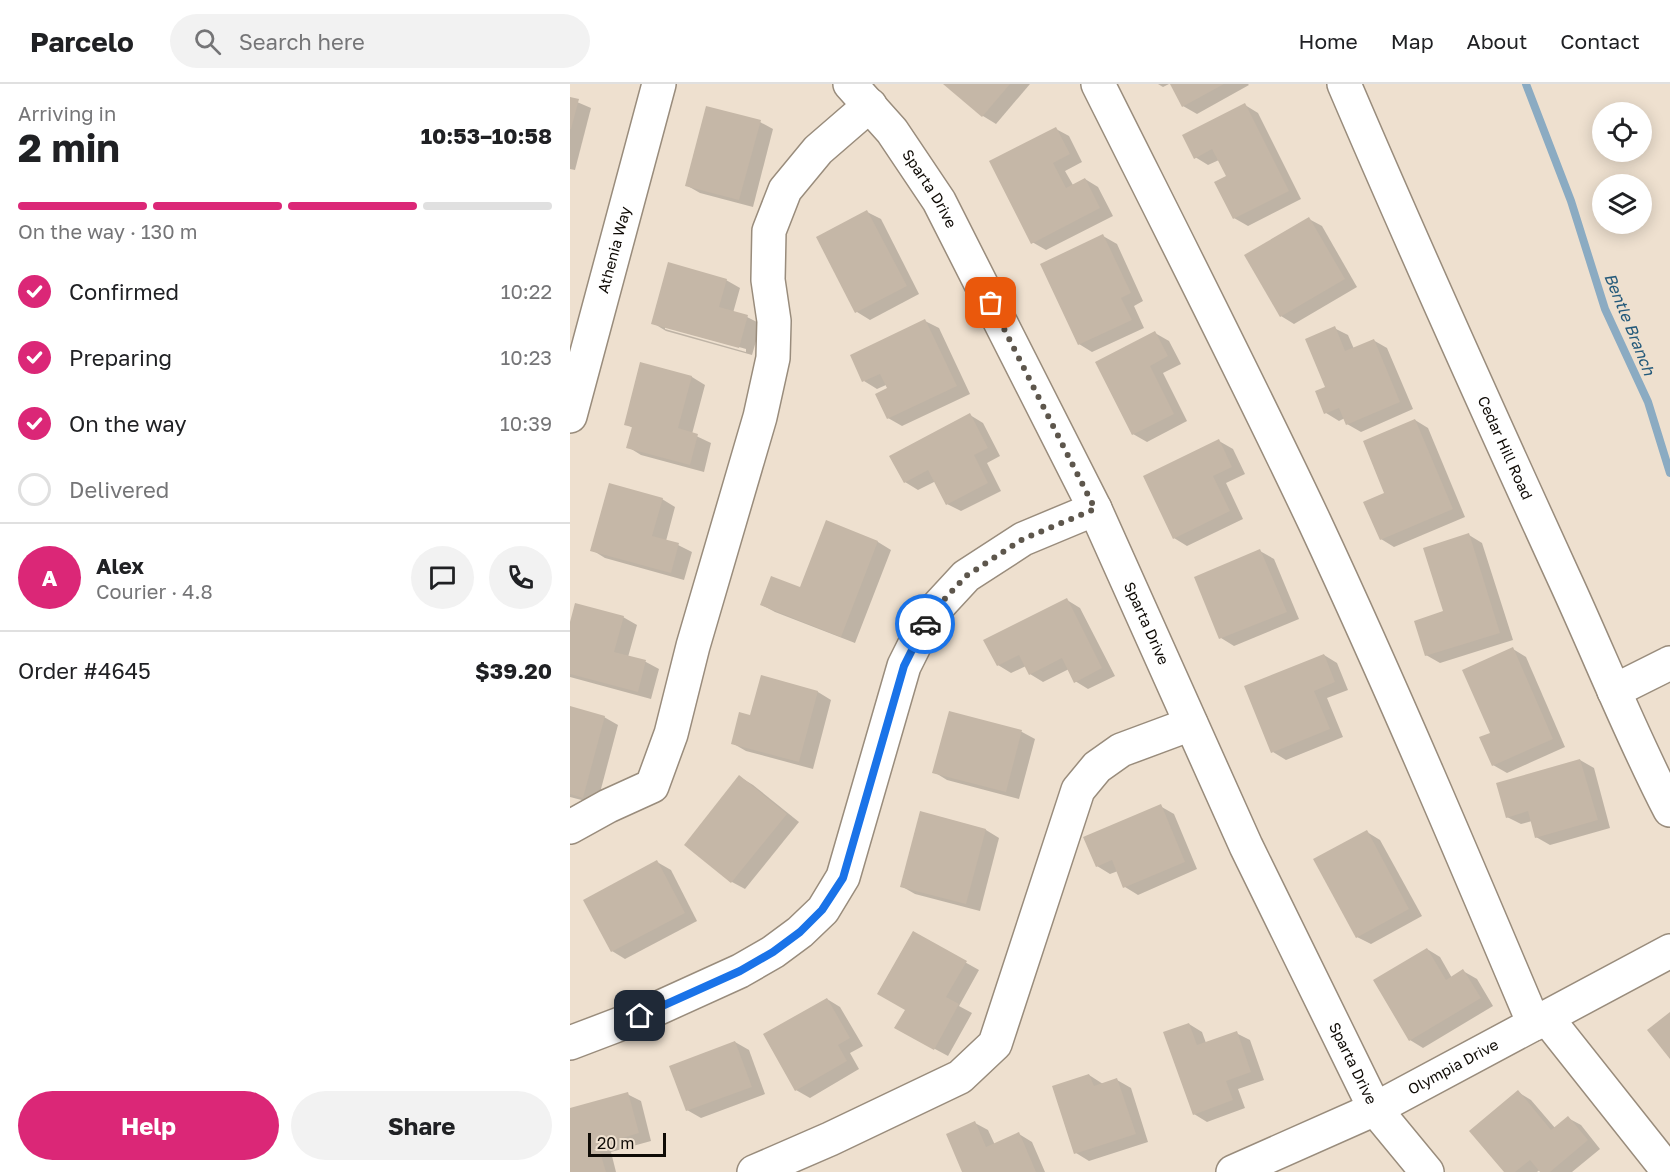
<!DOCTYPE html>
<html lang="en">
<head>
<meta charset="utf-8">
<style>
  :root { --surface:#fff; --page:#f2f2f2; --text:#202124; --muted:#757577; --line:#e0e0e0; --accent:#db2777 }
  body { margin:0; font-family:"Golos Text",sans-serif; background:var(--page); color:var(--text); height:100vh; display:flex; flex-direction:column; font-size:22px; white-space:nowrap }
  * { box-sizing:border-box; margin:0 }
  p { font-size:20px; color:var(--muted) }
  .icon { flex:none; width:33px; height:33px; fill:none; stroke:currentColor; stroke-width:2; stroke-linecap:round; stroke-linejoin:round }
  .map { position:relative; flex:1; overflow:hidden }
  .panel { display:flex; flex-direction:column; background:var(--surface); width:570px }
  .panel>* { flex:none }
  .fabs { position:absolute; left:1022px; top:18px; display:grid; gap:12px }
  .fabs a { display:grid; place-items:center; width:60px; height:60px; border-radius:50%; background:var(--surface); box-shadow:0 3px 15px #0003; font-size:30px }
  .scale { position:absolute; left:18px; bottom:15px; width:78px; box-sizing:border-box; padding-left:6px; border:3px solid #0f0b06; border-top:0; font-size:16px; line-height:21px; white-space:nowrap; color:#0f0b06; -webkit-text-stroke:4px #eee0cf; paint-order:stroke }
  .pin { position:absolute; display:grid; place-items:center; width:51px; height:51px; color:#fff; margin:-26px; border-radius:12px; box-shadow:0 3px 9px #0006 }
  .courier { position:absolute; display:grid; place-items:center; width:60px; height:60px; margin:-30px; border:4px solid #1a73e8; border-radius:50%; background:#fff; color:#222; box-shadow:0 2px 8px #0007 }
  .summary em { font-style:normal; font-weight:700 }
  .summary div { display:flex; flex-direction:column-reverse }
  .summary { display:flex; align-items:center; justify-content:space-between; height:102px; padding:0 18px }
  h1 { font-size:39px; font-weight:700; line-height:45px }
  .bar { display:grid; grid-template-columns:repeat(4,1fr); gap:9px 6px; align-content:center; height:72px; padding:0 18px }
  .bar i { height:8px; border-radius:4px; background:var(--line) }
  .bar .active { background:var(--accent) }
  .bar p { grid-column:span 4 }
  .line { display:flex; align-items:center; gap:15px; padding:0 18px; border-top:2px solid var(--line) }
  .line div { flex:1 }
  .round { display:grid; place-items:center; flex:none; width:63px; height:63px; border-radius:32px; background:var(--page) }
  ol { padding:0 18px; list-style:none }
  li { display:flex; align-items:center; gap:18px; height:66px }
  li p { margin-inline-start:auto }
  li .icon { padding:6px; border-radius:50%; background:var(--accent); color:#fff; stroke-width:4 }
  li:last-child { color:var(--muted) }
  li i { width:33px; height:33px; border:3px solid var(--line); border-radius:50% }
  .cta { display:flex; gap:12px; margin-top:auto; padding:12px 18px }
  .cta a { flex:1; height:69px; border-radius:36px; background:var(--accent); color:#fff; font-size:24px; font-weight:700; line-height:69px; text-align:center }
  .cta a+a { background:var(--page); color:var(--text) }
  header { display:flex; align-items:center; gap:36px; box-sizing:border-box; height:84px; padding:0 30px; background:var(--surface); border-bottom:2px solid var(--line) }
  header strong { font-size:28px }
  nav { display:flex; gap:33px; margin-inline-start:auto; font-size:21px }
  .search { width:420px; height:54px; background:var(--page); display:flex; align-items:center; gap:15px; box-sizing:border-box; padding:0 21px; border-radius:33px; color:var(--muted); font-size:22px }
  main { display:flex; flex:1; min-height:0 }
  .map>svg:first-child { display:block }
</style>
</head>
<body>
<header>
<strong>Parcelo</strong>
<div class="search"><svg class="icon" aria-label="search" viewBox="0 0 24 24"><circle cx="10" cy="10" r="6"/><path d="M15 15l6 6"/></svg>Search here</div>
<nav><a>Home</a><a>Map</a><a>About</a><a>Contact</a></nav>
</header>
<main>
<section class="panel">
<div class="summary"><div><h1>2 min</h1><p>Arriving in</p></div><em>10:53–10:58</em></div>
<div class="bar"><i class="active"></i><i class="active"></i><i class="active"></i><i></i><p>On the way · 130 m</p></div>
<ol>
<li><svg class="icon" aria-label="check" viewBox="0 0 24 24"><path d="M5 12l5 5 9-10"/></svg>Confirmed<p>10:22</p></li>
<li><svg class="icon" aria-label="check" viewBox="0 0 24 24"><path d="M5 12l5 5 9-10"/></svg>Preparing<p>10:23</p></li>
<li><svg class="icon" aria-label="check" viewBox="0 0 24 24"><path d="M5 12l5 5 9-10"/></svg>On the way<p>10:39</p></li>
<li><i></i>Delivered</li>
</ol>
<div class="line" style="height:108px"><b class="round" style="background:var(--accent);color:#fff">A</b><div><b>Alex</b><p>Courier · 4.8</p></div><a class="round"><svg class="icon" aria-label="chat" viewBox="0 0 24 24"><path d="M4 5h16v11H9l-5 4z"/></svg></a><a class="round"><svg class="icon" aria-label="phone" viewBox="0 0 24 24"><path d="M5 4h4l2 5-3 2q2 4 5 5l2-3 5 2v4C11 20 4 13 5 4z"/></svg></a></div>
<div class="line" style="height:78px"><div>Order #4645</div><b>$39.20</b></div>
<div class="cta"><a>Help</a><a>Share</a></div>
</section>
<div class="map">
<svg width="1100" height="1088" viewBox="0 0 1100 1088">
  <rect width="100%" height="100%" fill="#eee0cf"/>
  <g fill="#0003" fill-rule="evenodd">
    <path d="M375,0H460L426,40L413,32Z"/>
    <path d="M588,0H599L593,3Z"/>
    <path d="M602,0H678L679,1L627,30L613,22Z"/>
    <path d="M0,15L21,24L5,86L0,85Z"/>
    <path d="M675,21L688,29L731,115L678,142L664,134L658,92L649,76L638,81L625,73Z"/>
    <path d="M190,38L203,45L183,123L130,109L116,101Z"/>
    <path d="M486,45L499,52L512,78L495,87L503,101L515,95L528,103L543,132L476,166L462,158Z"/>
    <path d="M297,128L311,135L349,210L300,236L287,228L248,153Z"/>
    <path d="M739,135L752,142L787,203L724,240L711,232Z"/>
    <path d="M533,152L547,160L573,217L564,222L574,244L522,268L509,260Z"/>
    <path d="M156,196L170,204L163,229L177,233L191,240L182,271L96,247L83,239ZM95,242L176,265V268L95,245Z"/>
    <path d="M355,237L369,244L400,310L332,342L318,334L319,305L316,301L307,305L294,297Z"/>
    <path d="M764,244L778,251L784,265L803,256L817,264L843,325L791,348L777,340L775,334L769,337L756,329Z"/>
    <path d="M585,249L599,257L611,280L593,289L617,337L577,358L563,350Z"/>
    <path d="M72,280L122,293L135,301L122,350L141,359L134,388L71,371L58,363L63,344L56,340Z"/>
    <path d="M400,331L413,339L430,372L417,379L431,407L391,427L377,420L366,397L348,406L335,398Z"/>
    <path d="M845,336L858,344L895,433L824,463L811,455Z"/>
    <path d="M649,357L663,365L675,390L656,399L673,435L617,462L604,454Z"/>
    <path d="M92,415L105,423L96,457L108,461L122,468L114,496L35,474L22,466Z"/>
    <path d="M257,438L308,458L321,466L285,559L205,528L192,521L231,505Z"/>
    <path d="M899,451L912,459L943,556L870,579L856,571L875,528Z"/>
    <path d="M690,467L704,475L729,535L664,562L651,554L626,494Z"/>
    <path d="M497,516L510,524L545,592L518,605L505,597L499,585L473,598L460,590L456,582L441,589L428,581Z"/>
    <path d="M53,533L67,541L58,573L76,578L89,585L81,615L0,593V544Z"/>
    <path d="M943,565L956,573L995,663L937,689L923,681L922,649Z"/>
    <path d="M754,571L767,579L778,606L757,614L773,653L716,676L703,668Z"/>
    <path d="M192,593L248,608L261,616L243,685L176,667L162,659L182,633Z"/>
    <path d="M0,624L34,633L48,641L27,720L0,713Z"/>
    <path d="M380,628L452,648L465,655L449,715L377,696L364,688Z"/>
    <path d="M1010,676L1024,684L1040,744L980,761L966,753L962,737L951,740L937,733Z"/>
    <path d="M170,693L183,701L229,738L175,805L162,798L116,761Z"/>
    <path d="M590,722L604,730L627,785L568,811L555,803L548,787L540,790L527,782Z"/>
    <path d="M351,729L416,746L429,754L410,827L345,810L331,802Z"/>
    <path d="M797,748L810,756L852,832L801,860L787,853Z"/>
    <path d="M87,778L101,786L127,837L55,875L42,867Z"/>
    <path d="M343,849L409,886L389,922L402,929L378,972L326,944L336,925Z"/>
    <path d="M857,865L870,873L882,894L893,887L907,895L923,922L853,964L840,956Z"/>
    <path d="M257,915L270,923L293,962L280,969L289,985L240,1014L226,1006L195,951Z"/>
    <path d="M619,940L632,948L636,959L666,949L680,956L694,996L668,1005L675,1024L637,1038L624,1030Z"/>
    <path d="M165,958L179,966L195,1010L131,1034L117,1026Z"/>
    <path d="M519,991L533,1000L547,996L561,1004L578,1058L519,1077L506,1069Z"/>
    <path d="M948,1008L961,1016L985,1044L998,1034L1011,1041L1030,1065L1002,1088H972L970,1086L967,1088H936Z"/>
    <path d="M57,1010L71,1017L81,1057L41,1068L46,1088H1L0,1025Z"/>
    <path d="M405,1039L418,1046L425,1061L449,1050L462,1058L475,1088H394Z"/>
  </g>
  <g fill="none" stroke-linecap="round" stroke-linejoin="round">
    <path stroke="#8babc2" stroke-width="8" d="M956,0L1001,117L1035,225L1078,318L1100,389"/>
  </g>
  <g fill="#c5b7a7">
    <path d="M373,0H440L412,33Z"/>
    <path d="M600,0H654L612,23Z"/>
    <path d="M0,13L9,15L1,45H0Z"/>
    <path d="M675,19L719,107L663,135L644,98L656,92L642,65L624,75L612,51Z"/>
    <path d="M136,22L191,36L169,116L115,102Z"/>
    <path d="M486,43L500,70L483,79L496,104L515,94L530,124L461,160L419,77Z"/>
    <path d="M297,126L337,202L285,229L246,153Z"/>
    <path d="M739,133L775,195L710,233L674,171Z"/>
    <path d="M533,150L561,209L551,214L562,236L508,261L470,180Z"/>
    <path d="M98,178L157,195L149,223L178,231L169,264L81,240Z"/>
    <path d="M355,235L387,302L317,335L305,310L317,304L310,290L292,298L280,271Z"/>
    <path d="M765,242L775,267L804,255L830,318L776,341L769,324L754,330L745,307L755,303L735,255Z"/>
    <path d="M585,247L598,272L580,282L604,330L562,351L525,278Z"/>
    <path d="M70,278L122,292L108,344L128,350L120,381L56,364L62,343L54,341Z"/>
    <path d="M400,329L418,364L404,371L418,399L376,421L358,386L334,399L319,372Z"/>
    <path d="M845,335L883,425L810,456L793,418L814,409L793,357Z"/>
    <path d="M649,355L662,383L643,392L660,427L603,455L573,392Z"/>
    <path d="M39,399L93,414L82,452L109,459L101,489L20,467Z"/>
    <path d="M256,436L308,457L271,553L190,521L201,492L230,503Z"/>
    <path d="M899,449L930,549L855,572L844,537L873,527L853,464Z"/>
    <path d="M690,465L717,528L649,555L624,493Z"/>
    <path d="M497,514L532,584L504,599L492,574L459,591L449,571L427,582L413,556Z"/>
    <path d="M5,519L54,532L44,568L76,576L68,608L0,590V538Z"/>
    <path d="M943,563L983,655L922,682L909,653L920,649L892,586Z"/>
    <path d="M754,570L765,598L744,607L760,645L701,669L674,602Z"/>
    <path d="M191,591L248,607L229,678L161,660L169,628L180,631Z"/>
    <path d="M0,622L35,632L13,714L0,710Z"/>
    <path d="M379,627L452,646L436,708L362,689Z"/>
    <path d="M1010,675L1028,736L965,754L958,727L936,734L926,699Z"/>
    <path d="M169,691L217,730L161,799L114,761Z"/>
    <path d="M591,720L615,778L553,804L542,776L526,783L513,753Z"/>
    <path d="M350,727L416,745L396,820L330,803Z"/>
    <path d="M797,746L839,825L786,854L743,775Z"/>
    <path d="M87,776L115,829L41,868L13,816Z"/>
    <path d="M343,847L397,877L376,913L389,920L364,966L324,944L335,926L307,910Z"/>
    <path d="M857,864L876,896L893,885L911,914L839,957L803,896Z"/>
    <path d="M257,914L280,954L268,961L277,977L225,1007L193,950Z"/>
    <path d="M1100,928V975L1077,946Z"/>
    <path d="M619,939L627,961L667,947L681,988L656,997L663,1016L623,1031L593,948Z"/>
    <path d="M165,957L182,1003L116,1027L99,982Z"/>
    <path d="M519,990L524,1002L547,994L566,1050L504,1070L482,1002Z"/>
    <path d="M948,1006L981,1046L998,1032L1018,1056L980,1088H970L960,1076L945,1088H934L899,1047Z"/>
    <path d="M58,1008L69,1049L28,1061L36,1088H0V1024Z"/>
    <path d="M405,1037L416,1063L449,1048L466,1088H392L376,1050Z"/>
  </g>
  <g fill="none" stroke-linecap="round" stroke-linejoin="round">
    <defs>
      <g id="minor">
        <path id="s1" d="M280,0L322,47L369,117L525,425L676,762L805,1025L857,1088"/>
        <path d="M528,0C601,146 675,291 745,439C822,604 893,772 964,940"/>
        <path id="s2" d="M774,0C845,166 919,330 994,494C1030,572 1061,651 1100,726"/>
        <path id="s3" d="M0,332L89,0"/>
        <path d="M1044,607L1100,579"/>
        <path d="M0,743L38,722L82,702L101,650L123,562L190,333L203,274L204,237L198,196L199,147L215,106L248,66L300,21"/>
        <path d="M976,933L1099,1088"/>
        <path d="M0,959L71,932L170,887L203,868L230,848L253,826L273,793L334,582L359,532L396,492L453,455L525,425"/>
        <path d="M184,1088L260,1055L390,993L425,960L508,706L527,683L551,666L621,640"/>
        <path id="s4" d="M663,1088L805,1025L1100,867"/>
      </g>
    </defs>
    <use href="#minor" stroke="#998c7c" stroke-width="36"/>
    <use href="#minor" stroke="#fff" stroke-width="33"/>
  </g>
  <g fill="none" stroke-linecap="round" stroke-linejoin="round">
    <path stroke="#5d564c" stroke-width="6" stroke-dasharray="0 10.8" d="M355,540L359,532L396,492L453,455L525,425L421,219"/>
    <path stroke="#1a73e8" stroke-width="8" d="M70,932L170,887L203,868L230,848L252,826L273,794L334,582L355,540"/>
  </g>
  <g text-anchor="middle" stroke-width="4.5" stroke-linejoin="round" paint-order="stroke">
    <g font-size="15" fill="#0f0b06" stroke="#eee0cf">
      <text dy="5" stroke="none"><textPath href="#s1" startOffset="132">Sparta Drive</textPath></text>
      <text dy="5" stroke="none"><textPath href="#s3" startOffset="172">Athenia Way</textPath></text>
      <text dy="5" stroke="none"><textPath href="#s2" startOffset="398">Cedar Hill Road</textPath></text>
      <text dy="5" stroke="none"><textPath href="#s1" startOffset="618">Sparta Drive</textPath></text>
      <text dy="5" stroke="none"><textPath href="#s1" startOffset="1104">Sparta Drive</textPath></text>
      <text dy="5" stroke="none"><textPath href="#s4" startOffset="244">Olympia Drive</textPath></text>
    </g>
    <g font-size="16" font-style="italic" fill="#23597a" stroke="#eee0cf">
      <text transform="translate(1060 240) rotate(68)" y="6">Bentle Branch</text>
    </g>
  </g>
</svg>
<div class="fabs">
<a><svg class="icon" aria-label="locate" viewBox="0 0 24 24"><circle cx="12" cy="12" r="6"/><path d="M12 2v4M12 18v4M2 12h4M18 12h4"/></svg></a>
<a><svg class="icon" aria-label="layers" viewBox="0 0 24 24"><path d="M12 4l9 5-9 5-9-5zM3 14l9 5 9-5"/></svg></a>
</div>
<div class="scale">20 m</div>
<div class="pin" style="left:421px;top:219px;background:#ea580c"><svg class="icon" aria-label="bag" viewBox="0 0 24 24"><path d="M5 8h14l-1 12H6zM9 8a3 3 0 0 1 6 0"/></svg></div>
<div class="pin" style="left:70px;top:932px;background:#1f2937"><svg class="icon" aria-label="home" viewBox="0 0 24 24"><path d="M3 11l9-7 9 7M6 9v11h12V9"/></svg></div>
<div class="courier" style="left:355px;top:540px"><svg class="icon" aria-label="car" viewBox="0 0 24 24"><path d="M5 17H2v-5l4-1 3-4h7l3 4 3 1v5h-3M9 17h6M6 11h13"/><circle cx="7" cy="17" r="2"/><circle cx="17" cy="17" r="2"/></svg></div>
</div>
</main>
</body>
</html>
